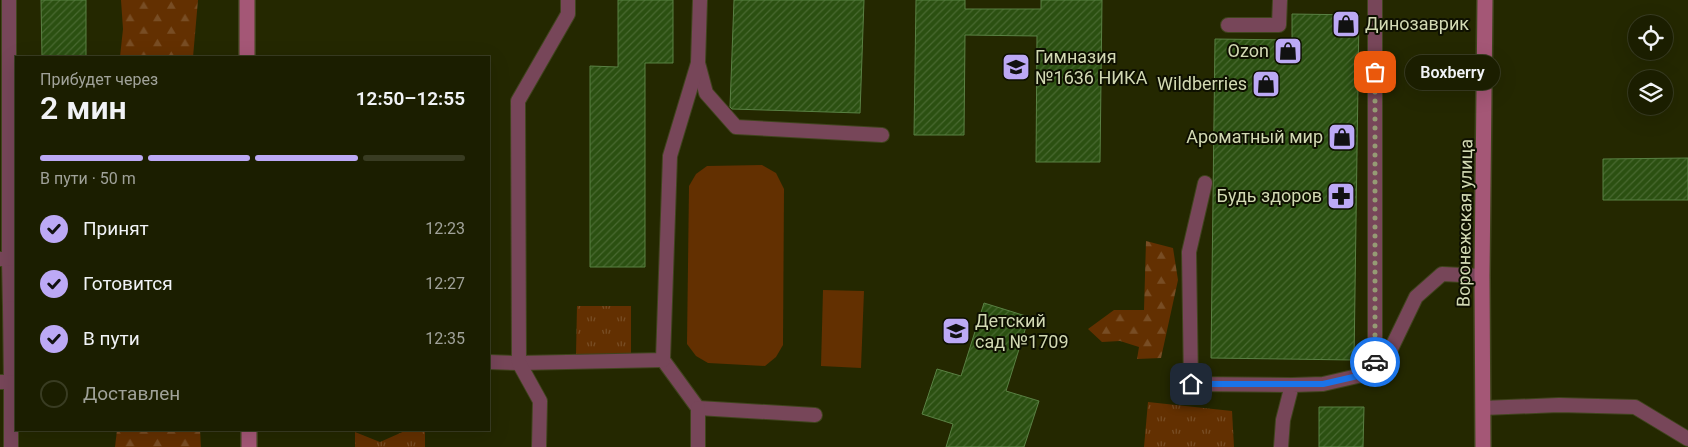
<!DOCTYPE html>
<html lang="ru">
<head>
<meta charset="utf-8">
<style>
  :root { --surface:#1b1e00; --page:#24270a; --text:#f1f3f6; --muted:#a0a299; --line:#393c22; --accent:#bca9f5 }
  body { margin:0; font-family:Roboto,sans-serif; background:var(--page); color:var(--text); height:100vh; display:flex; flex-direction:column; font-size:19px; white-space:nowrap }
  * { box-sizing:border-box; margin:0 }
  p { font-size:16px; color:var(--muted) }
  .icon { flex:none; width:28px; height:28px; fill:none; stroke:currentColor; stroke-width:2; stroke-linecap:round; stroke-linejoin:round }
  .map { position:relative; flex:1; overflow:hidden }
  .drawer { position:absolute; left:15px; top:56px; width:475px; height:375px; display:flex; flex-direction:column; background:var(--surface); border-radius:0px; box-shadow:0 5px 20px #0002,0 0 0 1px var(--line) }
  .drawer>* { flex:none }
  .fabs { position:absolute; left:1628px; top:15px; display:grid; gap:10px }
  .fabs a { display:grid; place-items:center; width:45px; height:45px; border-radius:50%; background:var(--surface); box-shadow:0 5px 20px #0002,0 0 0 1px var(--line); font-size:25px }
  .pin { position:absolute; display:grid; place-items:center; width:42px; height:42px; color:#fff; margin:-21px; border-radius:10px; box-shadow:0 2px 8px #0006 }
  .courier { position:absolute; display:grid; place-items:center; width:50px; height:50px; margin:-25px; border:4px solid #1a73e8; border-radius:50%; background:#fff; color:#222; box-shadow:0 1px 6px #0007 }
  .bubble { position:absolute; height:35px; border-radius:18px; background:var(--surface); box-shadow:0 5px 20px #0002,0 0 0 1px var(--line); font-size:16px; font-weight:600; line-height:35px; text-align:center }
  .head em { font-style:normal; font-weight:600 }
  .head div { display:flex; flex-direction:column-reverse }
  .head { display:flex; align-items:center; justify-content:space-between; height:85px; padding:0 25px }
  h1 { font-size:32px; font-weight:600; line-height:38px }
  .bar { display:grid; grid-template-columns:repeat(4,1fr); gap:8px 5px; align-content:center; height:60px; padding:0 25px }
  .bar i { height:6px; border-radius:4px; background:var(--line) }
  .bar .current { background:var(--accent) }
  .bar p { grid-column:span 4 }
  ol { padding:0 25px; list-style:none }
  li { display:flex; align-items:center; gap:15px; height:55px }
  li p { margin-inline-start:auto }
  li .icon { padding:5px; border-radius:50%; background:var(--accent); color:#111; stroke-width:4 }
  li:last-child { color:var(--muted) }
  li i { width:28px; height:28px; border:2px solid var(--line); border-radius:50% }
  .map>svg:first-child { display:block }
</style>
</head>
<body>
<div class="map">
<svg width="1688" height="447" viewBox="0 0 1688 447">
  <defs>
    <pattern id="grass-tufts" width="24" height="20" patternUnits="userSpaceOnUse" patternTransform="scale(1.25)"><rect width="24" height="20" fill="#633001"/><path d="M3 7l-1-3M5 7V3M7 7l1-3M15 17l-1-3M17 17v-4M19 17l1-3" fill="none" stroke="#784d24"/></pattern>
    <pattern id="forest-firs" width="22" height="20" patternUnits="userSpaceOnUse" patternTransform="scale(1.25)"><rect width="22" height="20" fill="#633001"/><path d="M5 1l3.5 6h-7zM16 11l3.5 6h-7z" fill="#784d24"/></pattern>
    <pattern id="building-hatch" width="6" height="6" patternUnits="userSpaceOnUse" patternTransform="scale(1.25)"><rect width="6" height="6" fill="#2b5011"/><path d="M-1 1l2-2M0 6l6-6M5 7l2-2" fill="none" stroke="#496931"/></pattern>
  </defs>
  <rect width="100%" height="100%" fill="#242800"/>
  <g fill="url(#grass-tufts)">
    <path d="M577,306H631V356L576,355Z"/>
    <path d="M1148,402L1232,411L1234,447H1144Z"/>
    <path d="M407,430H425V447H355V432L380,442Z"/>
  </g>
  <g fill="url(#forest-firs)">
    <path d="M121,0H198L193,57H120L123,29Z"/>
    <path d="M1146,241L1173,248L1178,280L1161,358L1137,359L1139,347L1120,341L1102,342L1088,329L1114,310H1144Z"/>
    <path d="M117,430H200L201,447H115Z"/>
  </g>
  <g fill="#633001">
    <path d="M762,165L776,173L784,189L783,345L776,357L765,366L708,363L696,356L687,344L689,186L696,174L707,166Z"/>
    <path d="M823,290L864,291L861,368L821,366Z"/>
  </g>
  <g fill="url(#building-hatch)" stroke="#598143">
    <path d="M41,0H86V58H42Z"/>
    <path d="M618,0H673V63H645V267H590V66L618,67Z"/>
    <path d="M734,0H864L860,113L732,109L730,107Z"/>
    <path d="M916,0H965V9H1041V0H1102L1100,162H1036L1037,36L965,35L964,135H914Z"/>
    <path d="M1292,14L1359,15L1354,360L1211,358L1215,39L1292,40Z"/>
    <path d="M1688,158V200H1603V159Z"/>
    <path d="M984,303L1029,317L1006,391L1039,401L1024,447H946L953,424L922,414L937,369L961,376Z"/>
    <path d="M1319,407H1364L1363,447H1319Z"/>
  </g>
  <g fill="none" stroke-linecap="round" stroke-linejoin="round">
    <defs>
      <g id="lane">
        <path d="M1228,25H1279L1280,0"/>
        <path d="M698,63L706,93L736,127L882,135"/>
        <path d="M1205,183L1189,252L1191,384L1292,385"/>
        <path d="M1,259H9L10,308H16"/>
        <path d="M9,259V0"/>
        <path d="M663,360L698,408L815,415"/>
        <path d="M489,362L519,363L663,360L670,156L698,63L700,0"/>
        <path d="M1375,372V0"/>
        <path d="M0,382H11L10,308"/>
        <path d="M11,382V447"/>
        <path d="M1483,408L1559,405L1635,407L1688,439"/>
        <path d="M539,447L540,401L519,363L518,101L568,14V0"/>
        <path d="M698,447V408"/>
        <path d="M1281,447L1283,420L1292,385L1323,384L1375,372L1389,353L1416,297L1442,274L1482,276"/>
      </g>
      <g id="secondary">
        <path d="M247,0V58"/>
        <path d="M249,430V447"/>
        <path d="M1483,447L1482,276L1485,0"/>
      </g>
    </defs>
    <use href="#lane" stroke="#40441d" stroke-width="16"/>
    <use href="#secondary" stroke="#40441d" stroke-width="18"/>
    <use href="#lane" stroke="#774659" stroke-width="14"/>
    <use href="#secondary" stroke="#a45776" stroke-width="15"/>
  </g>
  <g fill="none" stroke-linecap="round" stroke-linejoin="round">
    <path stroke="#959b74" stroke-width="5" stroke-dasharray="0 9" d="M1375,362V72"/>
    <path stroke="#1a73e8" stroke-width="6" d="M1191,384H1323L1375,372V362"/>
  </g>
  <defs>
    <symbol id="shop-square" viewBox="-11 -11 22 22"><rect x="-9" y="-9" width="18" height="18" rx="4" fill="#bca9f5" stroke="#0e1000"/><path d="M-5-2.5h2.3a2.7 3.5 0 0 1 5.4 0H5L5.5 6h-11ZM-1.5-2.5h3a1.5 2.3 0 0 0-3 0Z" fill="#111"/></symbol>
    <symbol id="school-square" viewBox="-11 -11 22 22"><rect x="-9" y="-9" width="18" height="18" rx="4" fill="#bca9f5" stroke="#0e1000"/><path d="M0-5L7-2L0 1L-7-2ZM-4 1L0 2.5L4 1V4Q0 6-4 4Z" fill="#111"/></symbol>
    <symbol id="pharmacy-square" viewBox="-11 -11 22 22"><rect x="-9" y="-9" width="18" height="18" rx="4" fill="#bca9f5" stroke="#0e1000"/><path d="M-2-6h4v4h4v4h-4v4h-4v-4h-4v-4h4Z" fill="#111"/></symbol>
  </defs>
  <g fill-rule="evenodd">
    <use href="#shop-square" x="1330" y="8" width="32" height="32"/>
    <use href="#shop-square" x="1272" y="35" width="32" height="32"/>
    <use href="#school-square" x="1000" y="51" width="32" height="32"/>
    <use href="#shop-square" x="1250" y="68" width="32" height="32"/>
    <use href="#shop-square" x="1326" y="121" width="32" height="32"/>
    <use href="#pharmacy-square" x="1325" y="180" width="32" height="32"/>
    <use href="#school-square" x="940" y="315" width="32" height="32"/>
  </g>
  <g text-anchor="middle" stroke-width="4" stroke-linejoin="round" paint-order="stroke">
    <g font-size="18" fill="#d2d9b3" stroke="#0e1000" text-anchor="end">
      <text x="1365" y="30" text-anchor="start">Динозаврик</text>
      <text x="1269" y="57">Ozon</text>
      <text x="1035" y="63" text-anchor="start">Гимназия<tspan x="1035" dy="21">№1636 НИКА</tspan></text>
      <text x="1247" y="90">Wildberries</text>
      <text x="1323" y="143">Ароматный мир</text>
      <text x="1322" y="202">Будь здоров</text>
      <text x="975" y="327" text-anchor="start">Детский<tspan x="975" dy="21">сад №1709</tspan></text>
    </g>
    <g font-size="18" fill="#d2d9b3" stroke="#0e1000">
      <text transform="translate(1465 223) rotate(-89)" y="6">Воронежская улица</text>
    </g>
  </g>
</svg>
<div class="fabs">
<a><svg class="icon" aria-label="locate" viewBox="0 0 24 24"><circle cx="12" cy="12" r="6"/><path d="M12 2v4M12 18v4M2 12h4M18 12h4"/></svg></a>
<a><svg class="icon" aria-label="layers" viewBox="0 0 24 24"><path d="M12 4l9 5-9 5-9-5zM3 14l9 5 9-5"/></svg></a>
</div>
<div class="pin" style="left:1375px;top:72px;background:#ea580c"><svg class="icon" aria-label="bag" viewBox="0 0 24 24"><path d="M5 8h14l-1 12H6zM9 8a3 3 0 0 1 6 0"/></svg></div>
<div class="pin" style="left:1191px;top:384px;background:#1f2937"><svg class="icon" aria-label="home" viewBox="0 0 24 24"><path d="M3 11l9-7 9 7M6 9v11h12V9"/></svg></div>
<div class="courier" style="left:1375px;top:362px"><svg class="icon" aria-label="car" viewBox="0 0 24 24"><path d="M5 17H2v-5l4-1 3-4h7l3 4 3 1v5h-3M9 17h6M6 11h13"/><circle cx="7" cy="17" r="2"/><circle cx="17" cy="17" r="2"/></svg></div>
<div class="bubble" style="left:1405px;top:55px;width:95px">Boxberry</div>
<section class="drawer">
<div class="head"><div><h1>2 мин</h1><p>Прибудет через</p></div><em>12:50–12:55</em></div>
<div class="bar"><i class="current"></i><i class="current"></i><i class="current"></i><i></i><p>В пути · 50 m</p></div>
<ol>
<li><svg class="icon" aria-label="check" viewBox="0 0 24 24"><path d="M5 12l5 5 9-10"/></svg>Принят<p>12:23</p></li>
<li><svg class="icon" aria-label="check" viewBox="0 0 24 24"><path d="M5 12l5 5 9-10"/></svg>Готовится<p>12:27</p></li>
<li><svg class="icon" aria-label="check" viewBox="0 0 24 24"><path d="M5 12l5 5 9-10"/></svg>В пути<p>12:35</p></li>
<li><i></i>Доставлен</li>
</ol>
</section>
</div>
</body>
</html>
